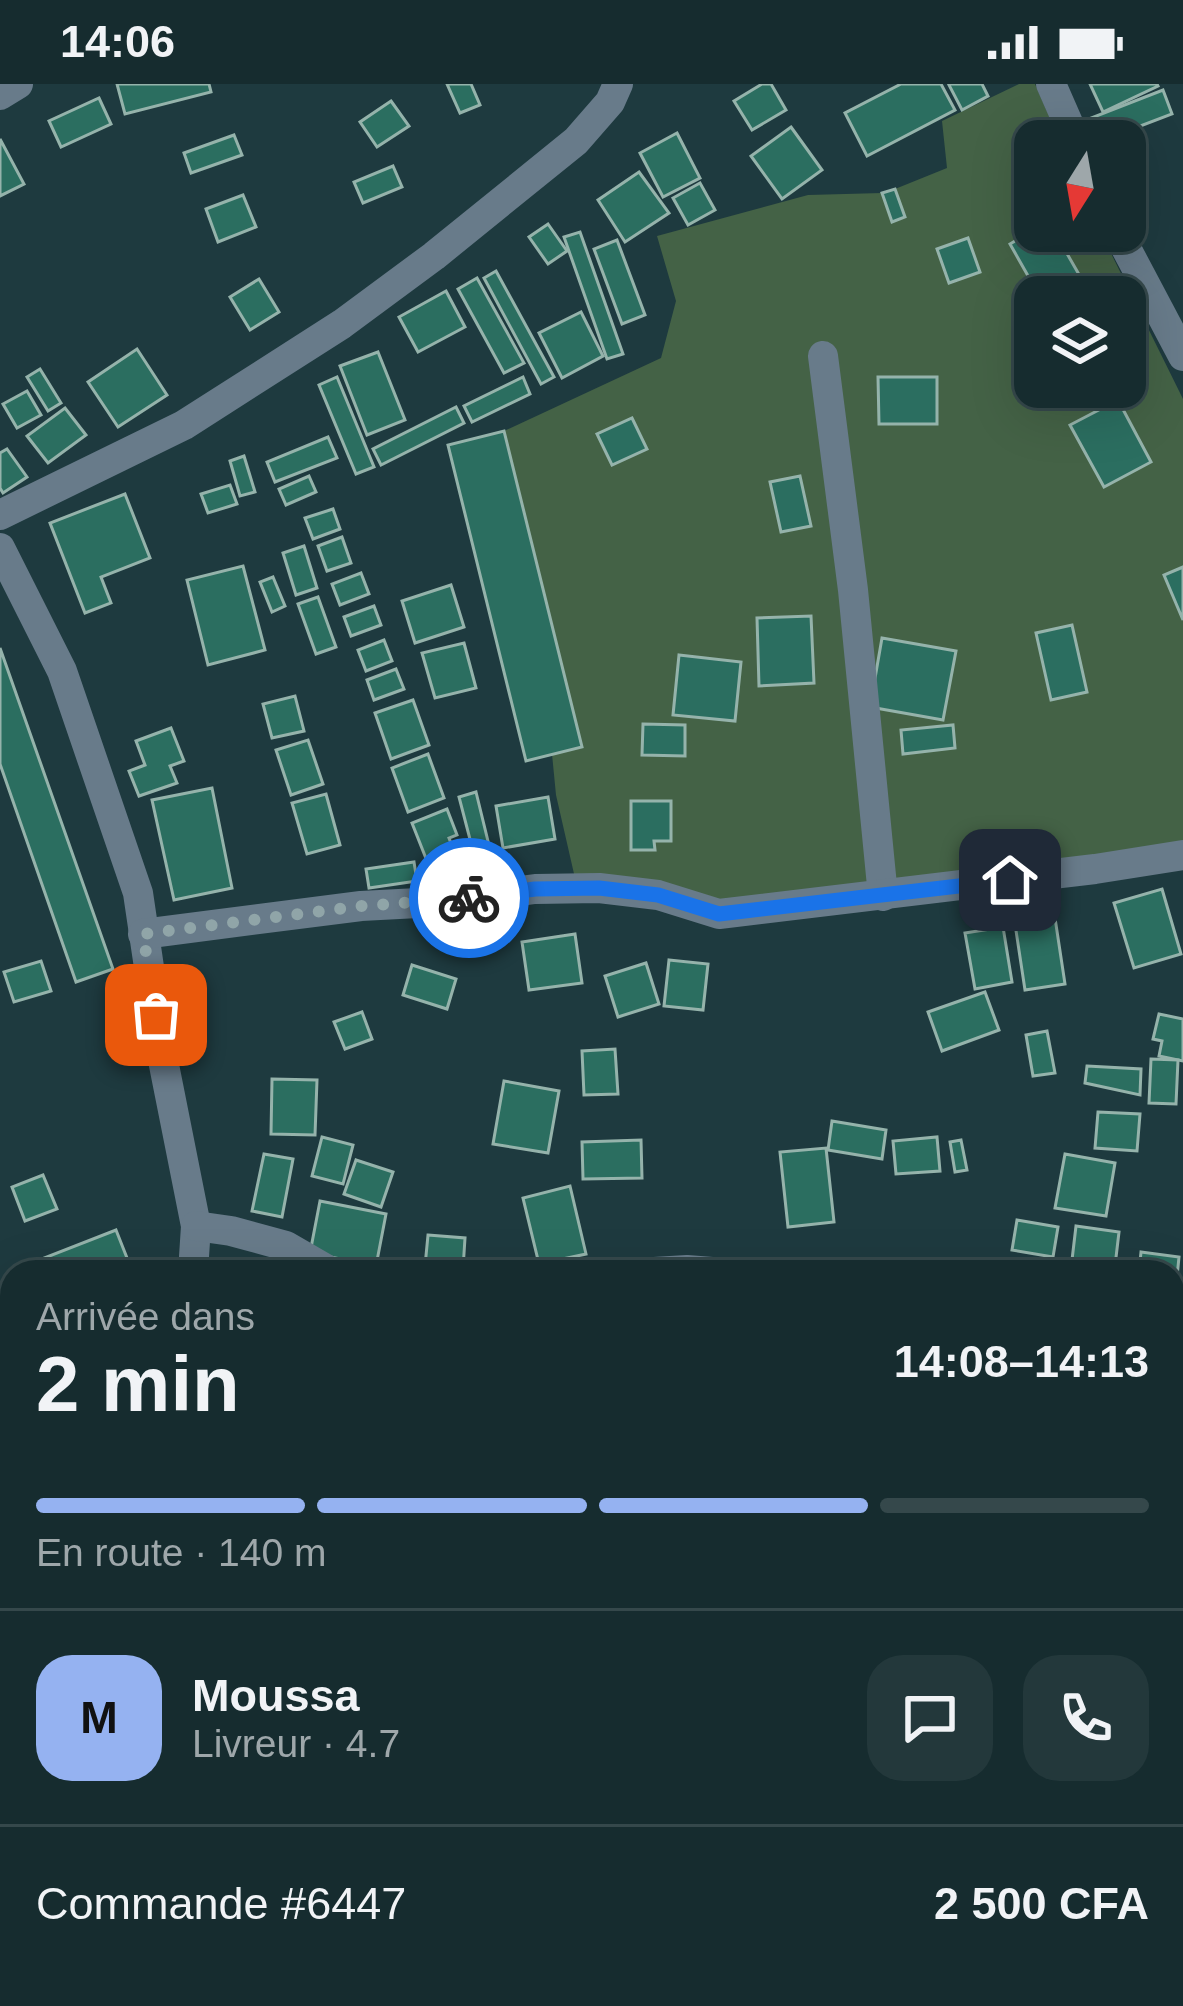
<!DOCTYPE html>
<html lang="fr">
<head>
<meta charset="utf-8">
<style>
  :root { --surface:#162c2f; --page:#23383b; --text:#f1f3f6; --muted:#9ea7aa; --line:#35484b; --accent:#95b2f1 }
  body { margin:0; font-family:Helvetica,sans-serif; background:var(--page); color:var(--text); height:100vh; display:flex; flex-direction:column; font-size:45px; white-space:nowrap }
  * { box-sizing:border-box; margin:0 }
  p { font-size:39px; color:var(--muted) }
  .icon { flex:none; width:66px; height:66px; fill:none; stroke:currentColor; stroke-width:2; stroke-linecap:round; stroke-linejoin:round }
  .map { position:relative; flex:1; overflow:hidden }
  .panel { position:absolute; left:0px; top:1176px; width:1185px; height:747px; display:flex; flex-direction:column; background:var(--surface); border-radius:36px 36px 0 0; box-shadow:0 12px 48px #0002,0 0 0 3px var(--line) }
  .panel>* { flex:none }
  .needle { width:78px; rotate:191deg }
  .buttons { position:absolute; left:1014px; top:36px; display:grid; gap:24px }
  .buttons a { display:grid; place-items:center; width:132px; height:132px; border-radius:24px; background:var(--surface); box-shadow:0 12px 48px #0002,0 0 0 3px var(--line); font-size:60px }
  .pin { position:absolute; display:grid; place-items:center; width:102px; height:102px; color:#fff; margin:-51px; border-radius:24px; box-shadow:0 6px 18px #0006 }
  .courier { position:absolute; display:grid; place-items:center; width:120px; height:120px; margin:-60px; border:9px solid #1a73e8; border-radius:50%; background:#fff; color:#222; box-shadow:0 3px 15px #0007 }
  .overview em { font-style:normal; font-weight:600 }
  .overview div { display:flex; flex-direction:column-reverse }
  .overview { display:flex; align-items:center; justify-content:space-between; height:204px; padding:0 36px }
  h1 { font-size:78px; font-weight:600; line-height:90px }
  .bar { display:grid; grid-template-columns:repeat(4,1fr); gap:18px 12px; align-content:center; height:144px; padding:0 36px }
  .bar i { height:15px; border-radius:9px; background:var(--line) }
  .bar .on { background:var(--accent) }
  .bar p { grid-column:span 4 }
  .line { display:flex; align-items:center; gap:30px; padding:0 36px; border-top:3px solid var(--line) }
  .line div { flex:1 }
  .round { display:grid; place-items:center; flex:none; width:126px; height:126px; border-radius:36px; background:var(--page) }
  .status { display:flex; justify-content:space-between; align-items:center; height:84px; padding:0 60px; background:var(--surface); direction:ltr }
  .status svg { height:33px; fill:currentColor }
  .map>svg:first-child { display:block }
</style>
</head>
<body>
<div class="status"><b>14:06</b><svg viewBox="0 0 49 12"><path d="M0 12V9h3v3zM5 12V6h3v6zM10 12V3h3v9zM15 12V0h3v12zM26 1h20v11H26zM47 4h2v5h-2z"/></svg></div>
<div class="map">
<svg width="1183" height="1922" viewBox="0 0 1183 1922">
  <rect width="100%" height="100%" fill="#1e3a3f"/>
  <path fill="#446246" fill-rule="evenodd" d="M1019,0H1035L1060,57H1035V147H1100L1183,315V777L721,826L580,816L556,711L552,670L582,662L504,347L661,274L676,217L657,152L808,111L882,109L892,137L905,133L895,105L947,84L942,37ZM1035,213H1125V303H1035Z"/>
  <g fill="#2b6e60" stroke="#95b3ab" stroke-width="3">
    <path d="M117,0H209L211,8L125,30Z"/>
    <path d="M447,0H471L480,21L460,29Z"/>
    <path d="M762,0H771L786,26L752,46L734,17Z"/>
    <path d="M901,0H941L955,26L867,72L845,29Z"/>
    <path d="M951,0H982L988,12L962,26L949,1Z"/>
    <path d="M1090,0H1157L1158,2L1103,28Z"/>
    <path d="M1163,6L1172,30L1101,57L1091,34Z"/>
    <path d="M99,14L111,40L61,63L49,37Z"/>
    <path d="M391,17L409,42L377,63L360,38Z"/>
    <path d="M791,43L822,86L782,115L751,72Z"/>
    <path d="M677,49L700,94L663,113L640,69Z"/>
    <path d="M234,51L242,71L191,89L184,69Z"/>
    <path d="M0,55L24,100L0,112Z"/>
    <path d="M393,82L402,103L363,119L354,98Z"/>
    <path d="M639,88L669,129L625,158L598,116Z"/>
    <path d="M700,99L715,126L688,141L673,114Z"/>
    <path d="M895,105L905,133L892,138L882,109Z"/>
    <path d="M243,111L256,143L218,158L206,125Z"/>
    <path d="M548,140L567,167L548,180L529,153Z"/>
    <path d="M1035,145L1054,147L1081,194L1047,213H1040L1010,160Z"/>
    <path d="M580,148L623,270L607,275L564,153Z"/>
    <path d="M968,154L980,188L949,199L937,165Z"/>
    <path d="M617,156L645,231L622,240L594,165Z"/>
    <path d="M496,187L554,293L541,300L484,194Z"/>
    <path d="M477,194L524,279L504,289L458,205Z"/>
    <path d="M259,195L279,228L250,246L230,213Z"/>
    <path d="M446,207L465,243L418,268L399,233Z"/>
    <path d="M581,228L603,272L562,294L539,249Z"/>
    <path d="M137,265L167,311L118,343L88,298Z"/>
    <path d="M378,268L405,336L367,351L340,282Z"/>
    <path d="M40,285L61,319L48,327L27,293Z"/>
    <path d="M337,293L374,383L356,390L319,301Z"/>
    <path d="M523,293L530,310L472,338L464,322Z"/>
    <path d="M878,293H937V340H879Z"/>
    <path d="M27,307L41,331L17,344L3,320Z"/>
    <path d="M1118,316L1151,378L1104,403L1070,341Z"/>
    <path d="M456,323L464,339L381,381L373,365Z"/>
    <path d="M65,324L86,351L48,379L27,352Z"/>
    <path d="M632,334L647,365L612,381L597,350Z"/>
    <path d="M504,347L582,663L526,677L448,361Z"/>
    <path d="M328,353L337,374L275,398L267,378Z"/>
    <path d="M7,365L27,393L3,409L0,404V369Z"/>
    <path d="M244,372L255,408L240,412L230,377Z"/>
    <path d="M309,392L316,408L286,421L279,405Z"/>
    <path d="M800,392L811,442L781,448L770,398Z"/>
    <path d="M230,401L237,420L208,429L201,410Z"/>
    <path d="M125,410L150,474L101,493L111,519L85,529L50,439Z"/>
    <path d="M333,425L340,445L313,455L305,434Z"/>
    <path d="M342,453L351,479L327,487L318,462Z"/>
    <path d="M304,462L317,504L296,511L283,469Z"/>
    <path d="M243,482L265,566L208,581L187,496Z"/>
    <path d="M1183,483V536L1164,491Z"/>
    <path d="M361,489L369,510L340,521L332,500Z"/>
    <path d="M273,493L285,522L272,528L260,498Z"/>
    <path d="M451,501L464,543L415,559L402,517Z"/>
    <path d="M318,513L336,563L316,570L298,520Z"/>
    <path d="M374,522L381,541L351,552L344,533Z"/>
    <path d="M811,532L814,599L759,602L757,534Z"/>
    <path d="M1072,541L1087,608L1051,616L1036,549Z"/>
    <path d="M882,554L956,567L943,636L870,623Z"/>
    <path d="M384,556L392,577L366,587L358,566Z"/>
    <path d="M464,559L476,604L435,614L422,569Z"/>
    <path d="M0,564L113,885L76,898L0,680Z"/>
    <path d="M679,571L741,578L735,637L673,631Z"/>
    <path d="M396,585L404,605L374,616L367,596Z"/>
    <path d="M295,612L304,647L272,654L263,620Z"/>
    <path d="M413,616L429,661L391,675L375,629Z"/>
    <path d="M643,640L685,641V672L642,671Z"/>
    <path d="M953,641L955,664L903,670L901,646Z"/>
    <path d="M171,644L184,677L170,682L177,699L139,712L129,687L145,681L136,657Z"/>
    <path d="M308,656L323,700L291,711L276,666Z"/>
    <path d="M428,670L444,714L408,728L392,684Z"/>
    <path d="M212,704L232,804L174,816L152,716Z"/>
    <path d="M476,708L495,786L479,790L459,713Z"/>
    <path d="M326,710L340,761L307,770L292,719Z"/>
    <path d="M548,713L555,755L503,764L496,722Z"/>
    <path d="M631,717H671V757H654L655,766H631Z"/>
    <path d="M447,725L457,751L449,754L456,772L429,782L412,739Z"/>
    <path d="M414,778L417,797L369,804L366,785Z"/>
    <path d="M1162,805L1181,870L1134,884L1114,819Z"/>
    <path d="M1055,834L1065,900L1025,906L1015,840Z"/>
    <path d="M1003,843L1012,898L975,905L965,849Z"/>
    <path d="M575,850L582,899L529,906L522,858Z"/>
    <path d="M669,876L708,880L703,926L664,922Z"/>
    <path d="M41,877L51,907L14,918L4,888Z"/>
    <path d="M646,879L659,920L618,933L605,892Z"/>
    <path d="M412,881L456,895L447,925L403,911Z"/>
    <path d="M985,908L999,946L942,967L928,928Z"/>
    <path d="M362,928L372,955L345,965L334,938Z"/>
    <path d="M1159,930L1183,935V977L1159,972L1162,957L1153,955Z"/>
    <path d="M1047,947L1055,989L1033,992L1026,951Z"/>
    <path d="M615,965L618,1010L584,1011L582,967Z"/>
    <path d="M1151,975L1178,976L1176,1020L1149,1019Z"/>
    <path d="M1087,982L1141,985L1140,1011L1085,999Z"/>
    <path d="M272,995L317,996L315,1051L271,1050Z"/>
    <path d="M504,997L559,1007L548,1069L493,1060Z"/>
    <path d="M1098,1028L1140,1030L1137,1067L1095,1064Z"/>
    <path d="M832,1037L886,1046L882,1075L828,1066Z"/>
    <path d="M322,1053L353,1061L343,1100L312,1092Z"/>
    <path d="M937,1053L940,1087L896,1090L893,1057Z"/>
    <path d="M641,1056L642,1094L583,1095L582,1058Z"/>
    <path d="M961,1056L967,1086L955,1088L950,1058Z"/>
    <path d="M826,1064L834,1138L788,1143L780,1068Z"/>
    <path d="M264,1070L293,1075L282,1133L252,1127Z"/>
    <path d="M1065,1070L1115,1079L1106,1132L1055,1124Z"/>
    <path d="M356,1076L393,1088L381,1123L344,1110Z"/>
    <path d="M43,1091L57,1125L25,1137L12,1103Z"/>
    <path d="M570,1102L586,1170L539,1180L523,1114Z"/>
    <path d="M320,1117L386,1130L376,1182L310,1169Z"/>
    <path d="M1017,1136L1058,1143L1053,1173L1012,1166Z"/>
    <path d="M1076,1142L1119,1148L1115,1182L1072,1176Z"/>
    <path d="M116,1146L127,1174L91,1188H50L44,1174Z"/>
    <path d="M428,1151L465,1154L463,1185L425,1182Z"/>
    <path d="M1141,1168L1179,1173L1174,1224L1173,1188H1139Z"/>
    <path d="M0,1578L12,1584V1617L0,1640Z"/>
    <path d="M0,1859L12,1860V1911H27L26,1921L0,1918Z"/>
    <path d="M393,1911H436L434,1922H391Z"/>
    <path d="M468,1911H520L518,1922H467Z"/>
    <path d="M526,1911H590L589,1922H524Z"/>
    <path d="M987,1911H1034V1922H988Z"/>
    <path d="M1098,1911H1139L1137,1922H1095Z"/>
  </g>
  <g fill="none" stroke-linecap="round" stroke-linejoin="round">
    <g stroke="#687b8a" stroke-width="30">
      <path d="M1051,0L1076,57"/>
      <path d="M0,11L18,0"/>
      <path d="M1117,147L1183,272"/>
      <path d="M823,272L853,506L883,812"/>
      <path d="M0,431L184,341L342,240L434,172L576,57L610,18L618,0"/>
      <path d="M0,464L62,587L138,809L162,971L196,1142L193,1188"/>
      <path d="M143,850L361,822L437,818L535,805L599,804L658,811L719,830L1095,785L1183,771"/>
      <path d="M196,1142L231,1147L286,1162L331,1188"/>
      <path d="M654,1188L687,1186L712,1188"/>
      <path d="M1173,1354L1183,1361"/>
      <path d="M0,1739L12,1728"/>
      <path d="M94,1911L99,1922"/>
      <path d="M795,1911L813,1922"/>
    </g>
  </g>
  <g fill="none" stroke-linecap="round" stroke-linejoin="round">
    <path stroke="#90a5a8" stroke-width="12" stroke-dasharray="0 21.6" d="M156,931L143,850L362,822L469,814"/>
    <path stroke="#1a73e8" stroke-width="15" d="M469,814L535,805L599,804L658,811L719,830L1010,796"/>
  </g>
</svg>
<div class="buttons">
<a><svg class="needle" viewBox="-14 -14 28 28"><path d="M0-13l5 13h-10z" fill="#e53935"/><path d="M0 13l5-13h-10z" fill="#9ea7aa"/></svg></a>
<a><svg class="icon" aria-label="layers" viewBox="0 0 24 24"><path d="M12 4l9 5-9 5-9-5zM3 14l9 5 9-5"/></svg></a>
</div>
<div class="pin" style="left:156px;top:931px;background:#ea580c"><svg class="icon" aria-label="bag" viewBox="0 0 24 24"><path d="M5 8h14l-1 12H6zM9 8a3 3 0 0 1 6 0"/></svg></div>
<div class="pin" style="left:1010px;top:796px;background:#1f2937"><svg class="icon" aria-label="home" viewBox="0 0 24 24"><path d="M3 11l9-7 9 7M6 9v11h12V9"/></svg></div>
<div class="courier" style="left:469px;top:814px"><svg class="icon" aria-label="bike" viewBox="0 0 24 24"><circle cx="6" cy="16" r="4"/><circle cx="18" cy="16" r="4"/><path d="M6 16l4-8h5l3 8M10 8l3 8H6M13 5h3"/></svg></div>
<section class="panel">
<div class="overview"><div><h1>2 min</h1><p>Arrivée dans</p></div><em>14:08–14:13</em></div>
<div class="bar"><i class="on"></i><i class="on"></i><i class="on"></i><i></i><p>En route · 140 m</p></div>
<div class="line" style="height:216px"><b class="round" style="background:var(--accent);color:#111">M</b><div><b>Moussa</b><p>Livreur · 4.7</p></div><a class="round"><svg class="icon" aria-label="chat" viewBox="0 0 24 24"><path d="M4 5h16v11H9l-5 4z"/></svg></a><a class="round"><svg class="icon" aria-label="phone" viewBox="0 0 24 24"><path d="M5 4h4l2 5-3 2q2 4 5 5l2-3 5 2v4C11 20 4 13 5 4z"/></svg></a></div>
<div class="line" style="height:156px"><div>Commande #6447</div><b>2 500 CFA</b></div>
</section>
</div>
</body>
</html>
